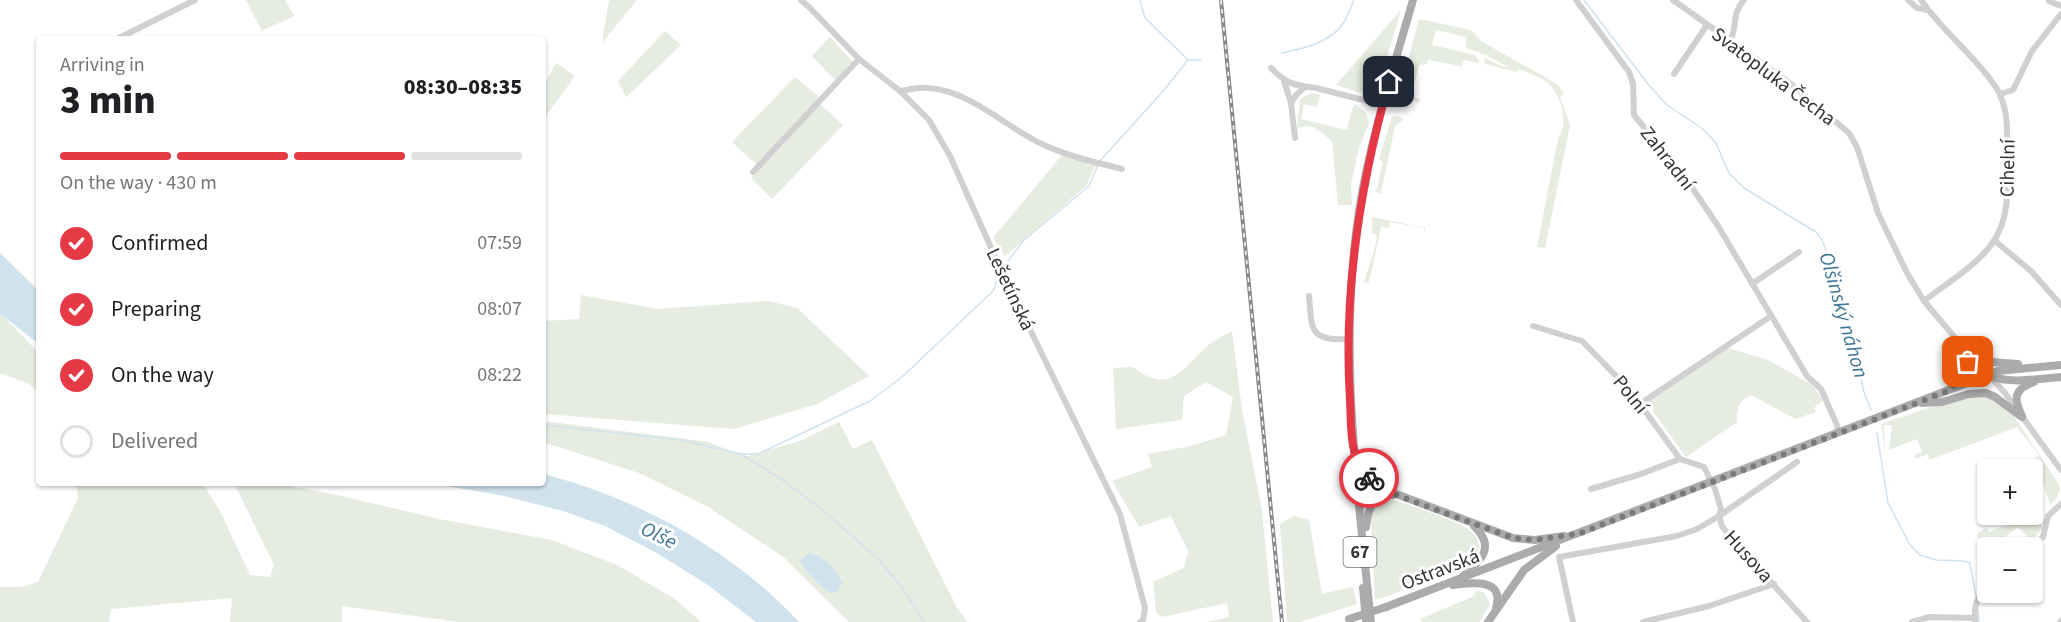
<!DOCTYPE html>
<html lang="en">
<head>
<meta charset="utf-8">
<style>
  :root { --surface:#fff; --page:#f2f2f2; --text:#202124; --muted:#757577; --line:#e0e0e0; --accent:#e63946 }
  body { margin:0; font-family:"Source Sans 3",sans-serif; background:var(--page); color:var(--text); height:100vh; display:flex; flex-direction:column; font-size:22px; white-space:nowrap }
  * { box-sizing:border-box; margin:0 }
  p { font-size:20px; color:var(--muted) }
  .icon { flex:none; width:33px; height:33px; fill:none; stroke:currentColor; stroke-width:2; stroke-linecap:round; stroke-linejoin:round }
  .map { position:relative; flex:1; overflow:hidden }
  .drawer { position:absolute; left:36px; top:36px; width:510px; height:450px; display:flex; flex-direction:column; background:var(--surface); border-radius:6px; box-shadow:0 2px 4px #0004 }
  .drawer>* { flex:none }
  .buttons { position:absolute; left:1977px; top:459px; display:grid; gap:12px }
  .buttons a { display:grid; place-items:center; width:66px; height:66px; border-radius:6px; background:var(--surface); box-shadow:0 2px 4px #0004; font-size:30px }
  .pin { position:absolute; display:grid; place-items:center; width:51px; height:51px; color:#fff; margin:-26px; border-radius:12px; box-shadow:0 3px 9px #0006 }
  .courier { position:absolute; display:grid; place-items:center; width:60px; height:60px; margin:-30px; border:4px solid #e63946; border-radius:50%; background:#fff; color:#222; box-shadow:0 2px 8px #0007 }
  .headline em { font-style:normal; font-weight:800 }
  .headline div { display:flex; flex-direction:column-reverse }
  .headline { display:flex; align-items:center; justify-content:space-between; height:102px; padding:0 24px }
  h1 { font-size:39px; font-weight:800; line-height:45px }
  .bar { display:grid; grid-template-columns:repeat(4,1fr); gap:9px 6px; align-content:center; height:72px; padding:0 24px }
  .bar i { height:8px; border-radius:4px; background:var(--line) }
  .bar .selected { background:var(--accent) }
  .bar p { grid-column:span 4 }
  ol { padding:0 24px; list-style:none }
  li { display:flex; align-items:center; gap:18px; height:66px }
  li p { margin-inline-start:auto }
  li .icon { padding:6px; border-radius:50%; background:var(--accent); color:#fff; stroke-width:4 }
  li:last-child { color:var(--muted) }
  li i { width:33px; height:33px; border:3px solid var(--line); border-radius:50% }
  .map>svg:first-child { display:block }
</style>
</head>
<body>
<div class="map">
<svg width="2061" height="622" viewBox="0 0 2061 622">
  <rect width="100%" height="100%" fill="#fff"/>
  <g fill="#e6ecdf" fill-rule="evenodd">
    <path d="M246,0H285L294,16L262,31Z"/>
    <path d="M609,0H637L602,43Z"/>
    <path d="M1401,10L1380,81C1369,102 1353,89 1336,85Z"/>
    <path d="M1419,19L1471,30L1481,41L1557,84L1564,93L1560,97L1570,125L1545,248L1537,247L1558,139C1570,121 1561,90 1542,79C1535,75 1526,72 1519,69L1517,72L1485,64L1484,58L1501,66L1510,68L1486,55L1466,48V37L1436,30L1432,45L1475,55L1479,61L1478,63L1464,60L1460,71L1461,66L1428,60L1427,64L1419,65L1412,93L1413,97L1420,99L1419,103L1400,91Z"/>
    <path d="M665,31L681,45L626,97L618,81Z"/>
    <path d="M830,37L853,62L836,81L812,56Z"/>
    <path d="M556,63L575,76L543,120V86Z"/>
    <path d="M795,77L820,98L757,165L732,142Z"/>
    <path d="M1312,93L1320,95L1317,107L1304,104L1301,119L1347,130L1352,109L1355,104L1366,113L1369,123L1359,147L1351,184L1352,205H1338L1332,141C1320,132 1313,121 1297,129L1300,99Z"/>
    <path d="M820,104L843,125L772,199L751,178Z"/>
    <path d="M1395,116L1401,117L1403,120L1395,126L1381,193L1376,192L1383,162L1379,159L1392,117Z"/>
    <path d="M1062,155L1096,165L1086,186L1005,256L993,238Z"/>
    <path d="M1372,217L1426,228L1424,232V228L1390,222L1389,228L1381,227L1369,283L1364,282C1369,266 1375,252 1377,235L1372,233Z"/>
    <path d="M581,295L658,309L768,301L797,308L869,376L817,404L734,429L543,414V321L579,319Z"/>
    <path d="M0,313L39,353V392L27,383L0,373Z"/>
    <path d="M1232,331L1242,409L1262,511L1273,622H1207L1229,617L1227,603L1162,617L1156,612L1153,582L1184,568L1188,551L1171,516L1139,527L1112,481L1152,467L1148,454L1191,446L1226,435L1233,397L1206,382L1184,396L1182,420L1116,429L1113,368L1133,367C1173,398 1183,365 1211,343C1217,339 1225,335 1232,331Z"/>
    <path d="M1728,348L1768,360L1811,384L1823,400L1814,408L1816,412L1796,419L1751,395C1738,401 1737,409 1737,422L1686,457L1647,403Z"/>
    <path d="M1986,395L2008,410L2013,415L2060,486C2059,495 2057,499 2050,505L2035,457L2039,455L2017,427L1929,460L1928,454L1915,459L1914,455L1922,452L1917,439L1889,450L1892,425H1884L1885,448L1893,504L1881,424L1952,400Z"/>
    <path d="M543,421L709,442L745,457L800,441L839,422L853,449L872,440L947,588L959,611L968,622H849L782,556L708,507L639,473L543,442ZM815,554L836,573L832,593L818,584L800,561L804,556Z"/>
    <path d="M71,483H202L219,509L250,575L270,577L274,565L234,483H274L337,495L439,519L552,540L617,565L675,599L701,622H458L342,606V622H230L232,598L111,609L109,622H0V587H22L38,582L78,498L77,489Z"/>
    <path d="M1385,499L1398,501C1414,507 1465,523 1474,534C1497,561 1438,574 1422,581C1407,587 1392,596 1375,600L1371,520L1375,507Z"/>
    <path d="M2033,514L2039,520L2043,528L2031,541L2018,527L1994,545L1995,547L1988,548L1987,556L1979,543L1977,536L1978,533L1986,528L1989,532L2025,518V515Z"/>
    <path d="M1294,516L1309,520L1322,594L1353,587L1357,604L1300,622H1287L1280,524Z"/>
    <path d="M1476,591L1484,592L1490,604L1480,622H1422L1420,619L1474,596Z"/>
  </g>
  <g fill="#cfe2ee">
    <path d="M0,253L39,291V344L0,314Z"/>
    <path d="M543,474C638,498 732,550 799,622H756L708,585L655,552L605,526L563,511L504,496L430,483H543Z"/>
    <path d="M809,553C822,554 840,572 842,584L838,590L832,594C818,585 808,575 800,560Z"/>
  </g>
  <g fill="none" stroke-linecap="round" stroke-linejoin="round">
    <g stroke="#cfe2ee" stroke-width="1.5">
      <path d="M1140,0L1145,18L1188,60H1201"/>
      <path d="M1584,0L1648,84L1667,105L1703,129L1716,143L1729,173L1744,188L1816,232L1822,240L1832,265L1864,392L1871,410"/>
      <path d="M1282,53C1304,48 1331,43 1344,22C1348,16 1351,7 1354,0"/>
      <path d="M1100,161L1164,90L1188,60"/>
      <path d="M1003,268L1023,241L1089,186L1098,165"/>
      <path d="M543,425L680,440L741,454L784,481L824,511L878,559L901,586L924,622"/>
      <path d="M1877,433L1888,503L1910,545L1920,555L1936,560L1964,561L1970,563L1976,597"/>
      <path d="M741,454H758L870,401L902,377L993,291L1000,272"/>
      <path d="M1978,611L1979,622"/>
    </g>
    <g stroke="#d0d0d0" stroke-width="6">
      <path d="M801,0L810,8L859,59L900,91L929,120L950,156L1001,270L1120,514L1145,608L1143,620L1140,622"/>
      <path d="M1576,0L1629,72L1633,84L1634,115L1687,180L1718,226L1807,376L1821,389L1837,425L1838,433"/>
      <path d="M1673,0L1791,84L1849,133L1857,147L1878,213L1907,273L1924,301L1962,346"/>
      <path d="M1908,0L1917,8L1928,10"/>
      <path d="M1921,0C1941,29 1969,51 1990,79C1993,84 1998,89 2000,95C2009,114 2007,137 2007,158C2007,177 2009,198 2004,217C1996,256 1953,278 1924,301"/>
      <path d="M2049,1L2061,6"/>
      <path d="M117,39L195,0"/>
      <path d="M1730,41C1738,26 1731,14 1744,0"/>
      <path d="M1271,68C1287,84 1293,85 1316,88L1383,105"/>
      <path d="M1674,74L1707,25"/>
      <path d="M1284,81L1291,103L1295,138"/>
      <path d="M900,91C909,90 918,87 927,88C968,89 1007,128 1042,144C1067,156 1095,162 1122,169"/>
      <path d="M2000,94L2013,90L2032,51L2061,14"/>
      <path d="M1291,103L1297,94L1304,88"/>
      <path d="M753,172L859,59"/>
      <path d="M1995,241L2031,271L2061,305"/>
      <path d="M1752,284L1799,252"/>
      <path d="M1309,296C1312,330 1309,341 1349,339"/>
      <path d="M1533,326L1582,341L1629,389L1680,459L1704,467L1715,489L1721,509L1719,516L1722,526L1732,539L1807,622"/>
      <path d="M1969,353L2005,393L2061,470"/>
      <path d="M1640,404L1771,316"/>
      <path d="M1591,489L1638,475L1680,459"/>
      <path d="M2031,548L2043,537L2048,516L2061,504"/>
      <path d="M1975,621C1974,607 1976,596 1988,586"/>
      <path d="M1573,622L1559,557L1677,536L1697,529L1719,516L1797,462"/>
      <path d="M1643,622L1709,606L1774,584"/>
      <path d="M1912,622L1929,617L1975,618"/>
      <path d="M2060,622L2061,621"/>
    </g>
    <g stroke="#ababab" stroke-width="8">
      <path d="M1968,353L1991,362L2018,364"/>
      <path d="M1989,376C2012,384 2037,379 2061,377"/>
      <path d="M1950,389C1968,371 1971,367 1961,344"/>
      <path d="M1922,403L1942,402L1969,394L1986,393L1995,397L2022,417"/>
      <path d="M2022,416C2013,398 2014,389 2034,382"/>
      <path d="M1356,456L1368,477L1379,487"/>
      <path d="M1356,482L1399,495L1513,538L1535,540L1564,536"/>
      <path d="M1366,527C1368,510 1372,495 1392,495"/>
      <path d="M1462,577C1480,561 1497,548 1474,526"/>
      <path d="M1453,585C1471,583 1505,577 1496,608"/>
      <path d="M1363,588L1366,622"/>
      <path d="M1386,607L1998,371L2061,365"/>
      <path d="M1371,622C1357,485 1338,348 1359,211C1370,139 1393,70 1413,0"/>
      <path d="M1488,622L1524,570L1556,546"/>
    </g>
    <defs>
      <path id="rail" d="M1221,0L1282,622"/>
    </defs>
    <use href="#rail" stroke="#888" stroke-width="4"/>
    <use href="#rail" stroke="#fff" stroke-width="1.5" stroke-dasharray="4.5" stroke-linecap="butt"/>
    <path stroke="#ababab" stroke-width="8" d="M1349,619L1386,607"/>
  </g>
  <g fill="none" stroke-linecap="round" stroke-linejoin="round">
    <path stroke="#7a7a7a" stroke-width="6" stroke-dasharray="0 10.8" d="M1369,478L1388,492L1513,538L1535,540L1578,534L1948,391L1963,376L1968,362"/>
    <path stroke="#e63946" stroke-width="8" d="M1369,478C1363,471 1356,459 1354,450C1350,435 1351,416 1350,400C1343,292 1360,185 1389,82"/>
  </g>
  <g text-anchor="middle" stroke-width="6" stroke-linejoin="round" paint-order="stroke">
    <rect fill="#fff" stroke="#707070" stroke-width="1.5" x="1343.5" y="537" width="33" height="30" rx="4.5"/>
    <g font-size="18" font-weight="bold" fill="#333">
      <text x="1360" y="558">67</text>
    </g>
    <g font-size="20" fill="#333" stroke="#fff">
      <text transform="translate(1774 76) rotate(37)" y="7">Svatopluka Čecha</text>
      <text transform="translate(1668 158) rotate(52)" y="7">Zahradní</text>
      <text transform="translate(2007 168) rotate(-89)" y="7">Cihelní</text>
      <text transform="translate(1011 289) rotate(65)" y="7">Lešetínská</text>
      <text transform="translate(1631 394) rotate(51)" y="7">Polní</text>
      <text transform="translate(1749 556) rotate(48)" y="7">Husova</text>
      <text transform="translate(1440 569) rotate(-21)" y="7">Ostravská</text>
    </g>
    <g font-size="21" font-style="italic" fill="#3f7597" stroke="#fff">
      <text transform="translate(1844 315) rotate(74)" y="7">Olšinský náhon</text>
      <text transform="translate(659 535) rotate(26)" y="7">Olše</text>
    </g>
  </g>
</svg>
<div class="buttons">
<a>+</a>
<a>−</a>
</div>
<div class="pin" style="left:1968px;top:362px;background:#ea580c"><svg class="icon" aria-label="bag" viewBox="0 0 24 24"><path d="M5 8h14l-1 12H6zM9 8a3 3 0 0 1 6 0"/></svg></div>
<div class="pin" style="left:1389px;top:82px;background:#1f2937"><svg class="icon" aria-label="home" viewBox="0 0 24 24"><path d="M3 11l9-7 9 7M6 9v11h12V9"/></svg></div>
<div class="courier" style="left:1369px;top:478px"><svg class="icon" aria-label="bike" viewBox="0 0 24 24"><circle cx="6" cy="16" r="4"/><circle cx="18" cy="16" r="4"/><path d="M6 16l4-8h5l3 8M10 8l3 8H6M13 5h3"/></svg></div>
<section class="drawer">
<div class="headline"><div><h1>3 min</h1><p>Arriving in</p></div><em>08:30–08:35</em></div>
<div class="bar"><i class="selected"></i><i class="selected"></i><i class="selected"></i><i></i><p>On the way · 430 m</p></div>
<ol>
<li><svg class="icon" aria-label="check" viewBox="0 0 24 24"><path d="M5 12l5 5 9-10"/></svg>Confirmed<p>07:59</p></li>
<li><svg class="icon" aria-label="check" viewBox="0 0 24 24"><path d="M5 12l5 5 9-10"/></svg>Preparing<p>08:07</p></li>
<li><svg class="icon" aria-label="check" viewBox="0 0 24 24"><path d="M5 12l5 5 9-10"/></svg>On the way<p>08:22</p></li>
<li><i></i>Delivered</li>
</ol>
</section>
</div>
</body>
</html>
